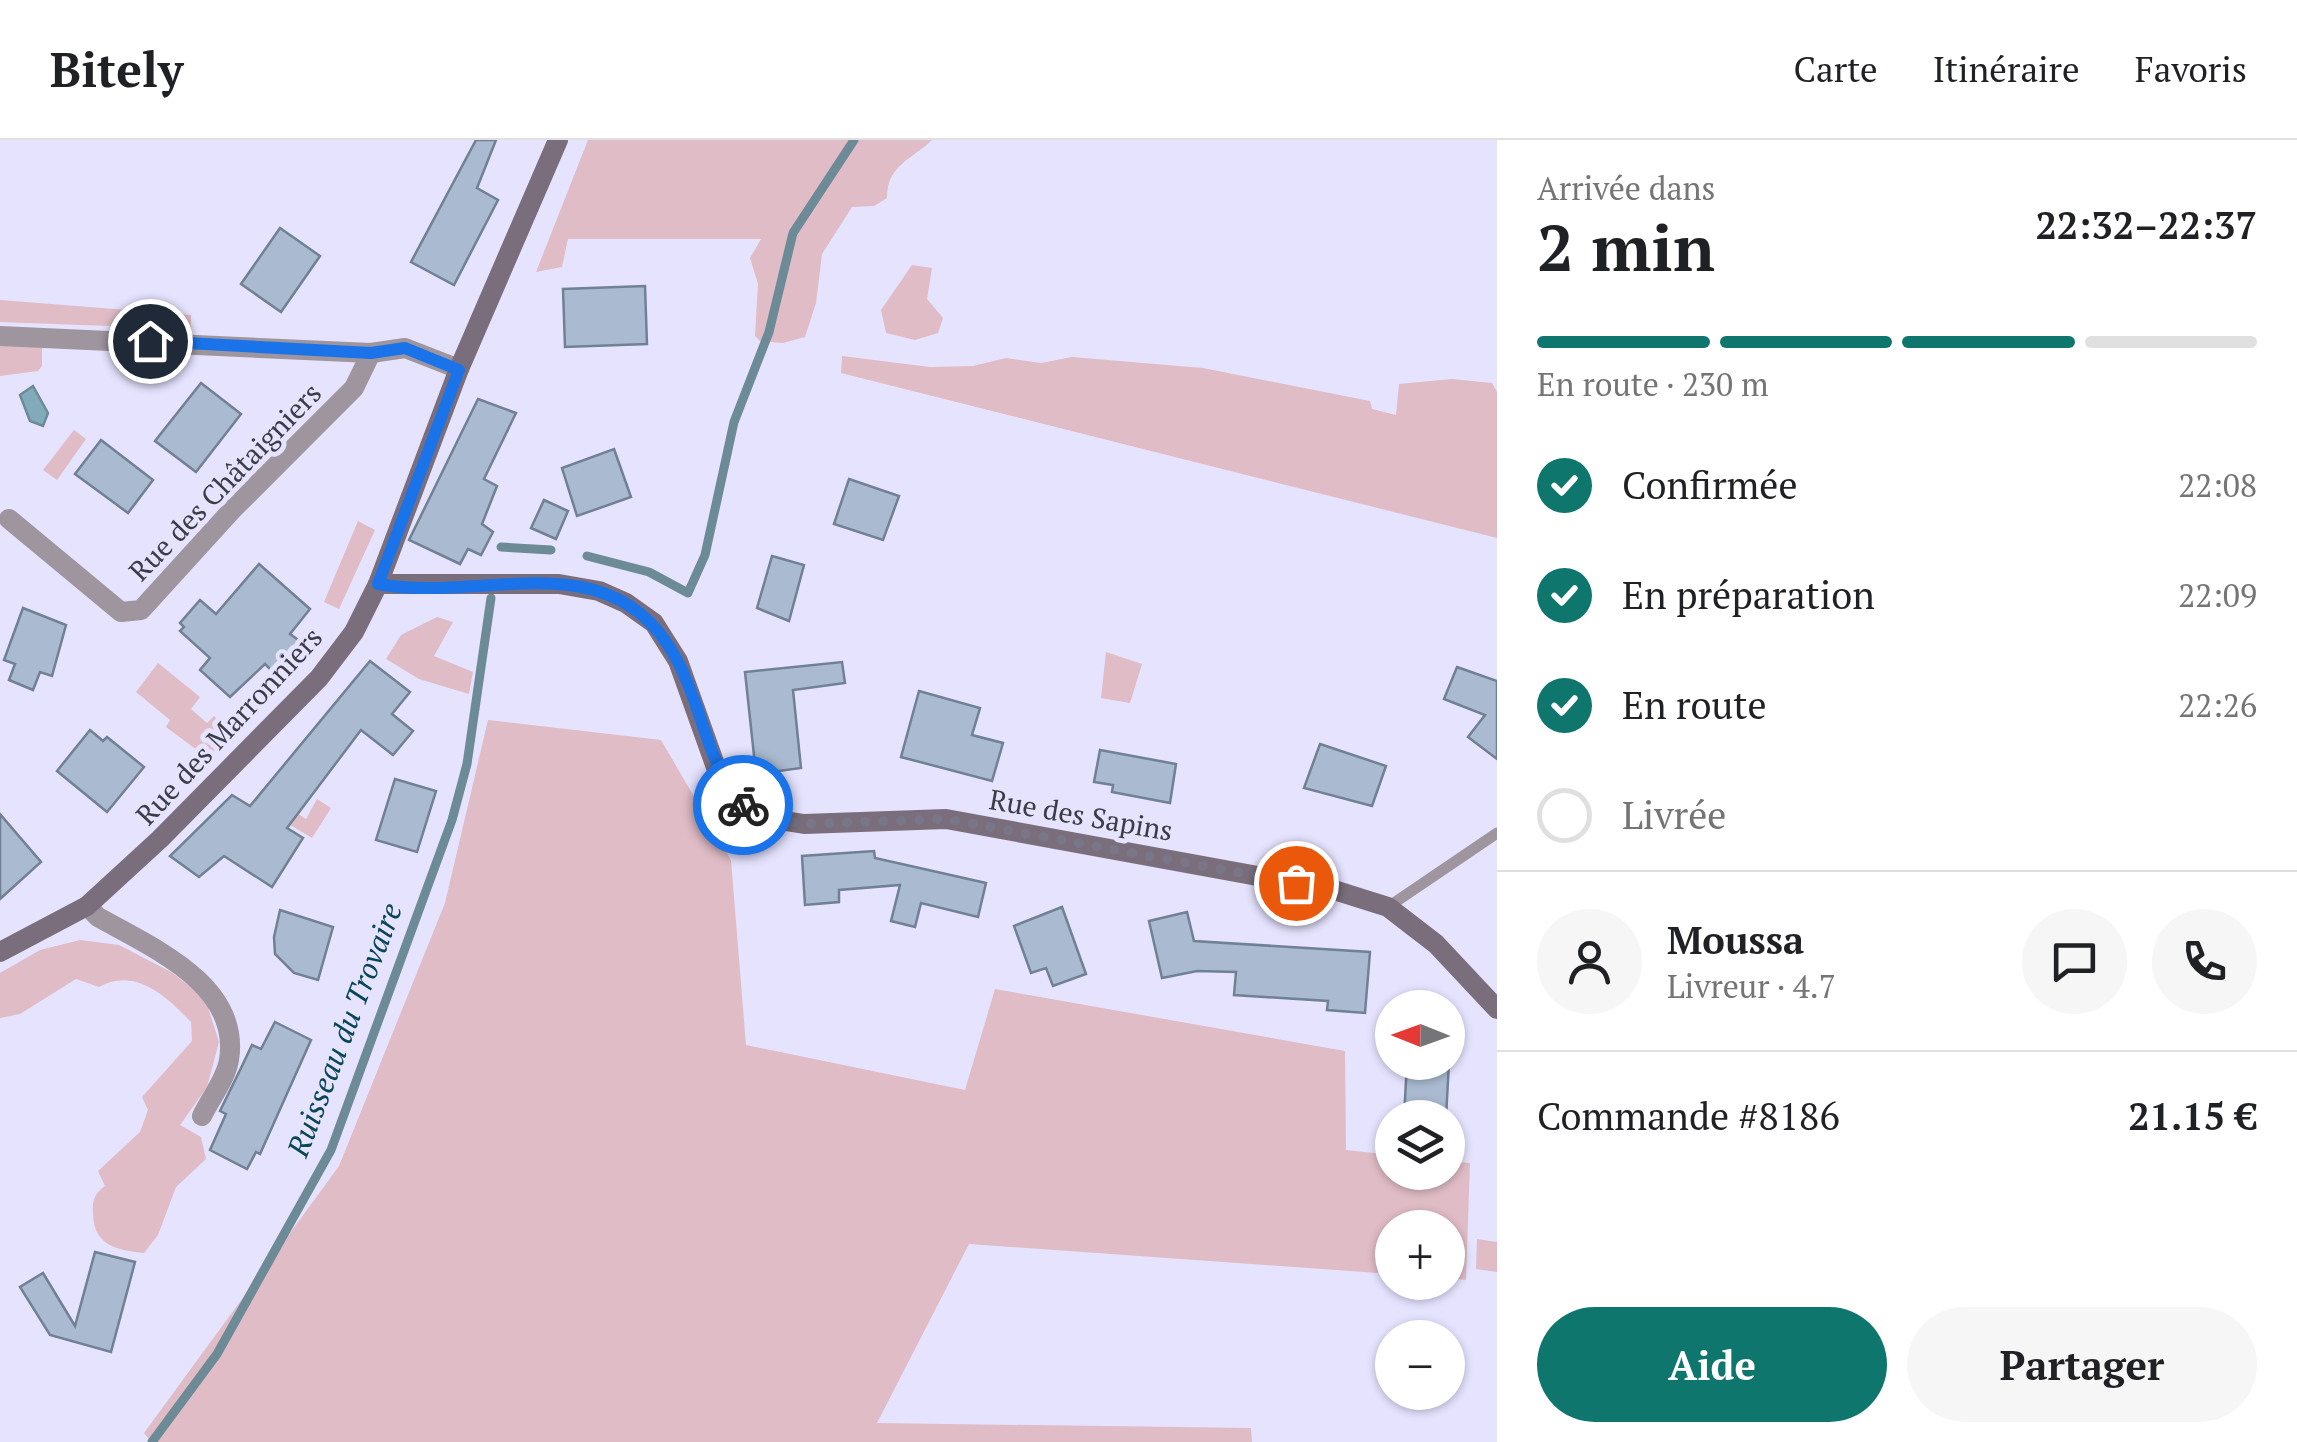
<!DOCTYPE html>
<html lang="fr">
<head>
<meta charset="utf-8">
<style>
  :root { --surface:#fff; --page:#f6f6f6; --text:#202124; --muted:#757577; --line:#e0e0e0; --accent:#0f766e }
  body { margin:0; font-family:"PT Serif",serif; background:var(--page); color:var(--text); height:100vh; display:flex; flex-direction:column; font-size:38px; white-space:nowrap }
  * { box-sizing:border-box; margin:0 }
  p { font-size:32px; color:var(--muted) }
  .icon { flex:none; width:55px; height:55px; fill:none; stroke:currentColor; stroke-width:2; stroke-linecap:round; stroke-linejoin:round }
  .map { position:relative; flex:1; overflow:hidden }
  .panel { display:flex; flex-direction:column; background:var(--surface); width:800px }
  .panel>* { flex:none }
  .needle { width:65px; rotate:271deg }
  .tools { position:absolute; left:1375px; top:850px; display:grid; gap:20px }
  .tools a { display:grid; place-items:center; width:90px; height:90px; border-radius:50%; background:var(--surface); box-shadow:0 2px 8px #0004; font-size:50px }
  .pin { position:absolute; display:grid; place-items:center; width:85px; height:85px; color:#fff; margin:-42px; border:5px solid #fff; border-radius:50%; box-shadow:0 2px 10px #0007 }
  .courier { position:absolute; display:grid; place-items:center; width:100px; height:100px; margin:-50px; border:8px solid #1a73e8; border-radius:50%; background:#fff; color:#222; box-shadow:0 2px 12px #0007 }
  .headline em { font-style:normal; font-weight:800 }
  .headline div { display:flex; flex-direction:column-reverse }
  .headline { display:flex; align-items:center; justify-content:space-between; height:170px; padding:0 40px }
  h1 { font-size:65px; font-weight:800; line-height:75px }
  .bar { display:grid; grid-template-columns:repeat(4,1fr); gap:15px 10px; align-content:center; height:120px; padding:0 40px }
  .bar i { height:12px; border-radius:8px; background:var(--line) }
  .bar .active { background:var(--accent) }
  .bar p { grid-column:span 4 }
  .line { display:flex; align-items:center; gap:25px; padding:0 40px; border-top:2px solid var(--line) }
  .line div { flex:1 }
  .round { display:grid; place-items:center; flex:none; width:105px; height:105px; border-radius:52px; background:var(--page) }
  ol { padding:0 40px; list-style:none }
  li { display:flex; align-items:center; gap:30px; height:110px }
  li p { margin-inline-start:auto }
  li .icon { padding:10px; border-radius:50%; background:var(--accent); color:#fff; stroke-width:4 }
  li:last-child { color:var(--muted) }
  li i { width:55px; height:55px; border:5px solid var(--line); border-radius:50% }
  .primary-button { display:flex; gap:20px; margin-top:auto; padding:20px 40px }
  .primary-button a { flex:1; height:115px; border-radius:60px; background:var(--accent); color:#fff; font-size:40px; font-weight:800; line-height:115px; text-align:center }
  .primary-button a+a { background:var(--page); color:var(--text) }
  header { display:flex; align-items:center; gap:60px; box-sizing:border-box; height:140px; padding:0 50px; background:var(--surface); border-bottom:2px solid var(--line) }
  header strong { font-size:48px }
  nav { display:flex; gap:55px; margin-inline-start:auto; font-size:35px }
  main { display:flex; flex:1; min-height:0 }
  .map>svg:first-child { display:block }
</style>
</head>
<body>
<header>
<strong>Bitely</strong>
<nav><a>Carte</a><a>Itinéraire</a><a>Favoris</a></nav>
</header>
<main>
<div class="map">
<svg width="1497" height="1302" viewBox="0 0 1497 1302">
  <rect width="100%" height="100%" fill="#e6e3ff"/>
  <g fill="#e0bcc6">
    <path d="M588,0H932C911,20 887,25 887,58L874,66L852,67L822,114L816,163L805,197L783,203L760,201L755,196L758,144L750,118L761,99H568L562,127L536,132Z"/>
    <path d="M912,125L932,128L927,159L943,178L938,193L915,200L886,193L881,170Z"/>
    <path d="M0,160L191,175V189L0,182Z"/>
    <path d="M18,203L42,208V226L38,231L0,236V204Z"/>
    <path d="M842,216L930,227L973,226L1006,218L1041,223L1072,217L1203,228L1370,261L1372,269L1396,275L1399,244L1452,239L1492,243L1497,252V398L841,233Z"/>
    <path d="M74,290L86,299L57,340L43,330Z"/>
    <path d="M358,381L375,390L339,469L324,462Z"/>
    <path d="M437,477L453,482L434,516L473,532L469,554L419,539L386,519L401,495Z"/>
    <path d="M1106,512L1142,524L1130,563L1101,558Z"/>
    <path d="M158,523L200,557L191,569L207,583L214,576L235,593L209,619L166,587L170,580L136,552Z"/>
    <path d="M488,580L661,600L731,720L746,905L965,950L995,849L1345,911L1346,1010L1392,1015V1032H1448V1021L1470,1023L1466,1140L1448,1138V1088H1392V1134L969,1104L877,1283L1251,1288L1252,1302H151L144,1293L339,1026L445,763Z"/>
    <path d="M317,659L331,668L312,698L277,677L285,665L306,679Z"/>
    <path d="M80,800L119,805L171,832L205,858L219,902L207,947L180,985L201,997L206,1019L176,1047L158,1095L144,1113C117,1110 94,1106 93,1074C92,1061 94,1054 105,1046L98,1031L140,992L148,970L142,957L192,901L191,882C166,856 135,827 99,847L76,839L20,874L0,878V833L40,810Z"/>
    <path d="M1477,1099L1497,1102V1132L1476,1129Z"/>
  </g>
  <path fill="#81abba" stroke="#6d8a97" stroke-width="2.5" d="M33,246L48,273L43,286L30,281L20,255Z"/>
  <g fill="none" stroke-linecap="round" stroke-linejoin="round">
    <g stroke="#6d8a97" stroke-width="9">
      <path d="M501,407L551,410"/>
      <path d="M587,416L649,432L688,453L705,415L734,282L769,192L793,93L854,0"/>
      <path d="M152,1302L217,1214L331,1010L452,680L467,624L491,458"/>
    </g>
  </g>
  <g fill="#aabbd1" stroke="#708095" stroke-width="2.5">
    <path d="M476,0H496L477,48L498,60L454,145L411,122Z"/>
    <path d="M280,88L320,116L281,172L241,144Z"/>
    <path d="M645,146L647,204L565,207L563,149Z"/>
    <path d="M201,243L241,274L196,332L155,301Z"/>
    <path d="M478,259L516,273L484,339L497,346L482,384L493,392L481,415L468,409L460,424L409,400Z"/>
    <path d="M101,300L153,340L128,373L75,334Z"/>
    <path d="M614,309L631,357L577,376L562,328Z"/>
    <path d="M849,339L899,356L883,400L834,384Z"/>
    <path d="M544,360L568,371L556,399L531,388Z"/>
    <path d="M772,416L804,425L789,481L757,468Z"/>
    <path d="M259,424L310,469L290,494L301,502L274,533L265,524L230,557L200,530L210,518L180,491L184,487L180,483L200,460L216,474Z"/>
    <path d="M23,468L66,485L52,536L40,532L33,550L9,540L15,524L4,520Z"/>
    <path d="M370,521L410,552L392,574L413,591L393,615L361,590L287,688L303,698L272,747L224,716L199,737L170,716L232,655L250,666Z"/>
    <path d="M842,522L845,543L793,550L801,628L756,634L745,532Z"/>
    <path d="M1457,527L1497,541V619L1468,597L1485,575L1444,559Z"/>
    <path d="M919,551L980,568L972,595L1003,603L992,641L901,617Z"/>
    <path d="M90,590L103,601L107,597L144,627L107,672L57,631Z"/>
    <path d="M1320,604L1386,626L1372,666L1304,648Z"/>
    <path d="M1100,610L1176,624L1170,663L1112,652L1113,645L1094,642Z"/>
    <path d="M395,639L436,651L417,712L376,700Z"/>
    <path d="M0,674L41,722L0,759Z"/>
    <path d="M874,711L875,718L986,743L978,777L921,763L915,787L891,781L900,745L839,750V762L805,765L802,716Z"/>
    <path d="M1062,767L1086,834L1053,846L1046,828L1031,833L1014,786Z"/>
    <path d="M280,770L333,787L318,840L294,833L275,814L274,797Z"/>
    <path d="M1187,772L1194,801L1370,812L1365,873L1327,870L1328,861L1234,855L1236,832L1197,831L1162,838L1149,781Z"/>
    <path d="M275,882L311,900L260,1014L256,1012L247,1029L210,1010L226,974L220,971L242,926L252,905L261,909Z"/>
    <path d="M1407,922H1449L1446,978H1404Z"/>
    <path d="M95,1112L135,1122L111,1212L50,1195L20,1147L43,1133L75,1186Z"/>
  </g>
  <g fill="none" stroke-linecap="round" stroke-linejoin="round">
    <path stroke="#9e959e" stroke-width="11" d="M1388,767L1497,693"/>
    <g stroke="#9e959e" stroke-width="20">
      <path d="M0,196L371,213L405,208L459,229"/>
      <path d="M9,379L121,472L141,470L232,370L354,248L371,213"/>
      <path d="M87,766L98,777C153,808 241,845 229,920C226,939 210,959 202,976"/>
    </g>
    <g stroke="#7b6e7c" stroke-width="20">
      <path d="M378,444H559L599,451L626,463L654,483L678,521L718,633L742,664L767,678L804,684L946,679L1334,750L1388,767L1436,804L1497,869"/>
      <path d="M0,812L87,766L160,699L319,538L354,492L378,444L459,229L558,0"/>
    </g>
  </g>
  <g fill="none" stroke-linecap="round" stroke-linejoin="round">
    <path stroke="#787687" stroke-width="10" stroke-dasharray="0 18" d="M743,665L767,678L804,684L946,679L1296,743"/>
    <path stroke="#1a73e8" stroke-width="12" d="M150,201L371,213L405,208L459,230L378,444C483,464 613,397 677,520C703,568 706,622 743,665"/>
  </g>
  <g text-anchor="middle" stroke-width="10" stroke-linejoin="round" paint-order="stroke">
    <g font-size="28" fill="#3d3c46" stroke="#e6e3ff">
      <text transform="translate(225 342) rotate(-46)" y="10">Rue des Châtaigniers</text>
      <text transform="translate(229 586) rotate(-47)" y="10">Rue des Marronniers</text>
      <text transform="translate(1081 675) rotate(10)" y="10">Rue des Sapins</text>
    </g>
    <g font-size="30" font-style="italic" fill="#084657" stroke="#e6e3ff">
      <text transform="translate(345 890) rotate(-69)" y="10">Ruisseau du Trovaire</text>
    </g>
  </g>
</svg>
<div class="tools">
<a><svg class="needle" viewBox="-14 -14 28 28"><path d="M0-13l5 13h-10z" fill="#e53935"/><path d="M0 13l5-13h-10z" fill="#757577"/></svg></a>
<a><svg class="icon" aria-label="layers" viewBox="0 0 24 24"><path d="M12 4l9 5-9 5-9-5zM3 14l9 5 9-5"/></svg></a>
<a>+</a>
<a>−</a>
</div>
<div class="pin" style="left:1296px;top:743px;background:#ea580c"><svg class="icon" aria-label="bag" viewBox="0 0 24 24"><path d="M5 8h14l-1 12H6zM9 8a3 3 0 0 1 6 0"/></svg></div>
<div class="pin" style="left:150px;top:201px;background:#1f2937"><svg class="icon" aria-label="home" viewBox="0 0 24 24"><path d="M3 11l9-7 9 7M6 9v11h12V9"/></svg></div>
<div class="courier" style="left:743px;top:665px"><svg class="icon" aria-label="bike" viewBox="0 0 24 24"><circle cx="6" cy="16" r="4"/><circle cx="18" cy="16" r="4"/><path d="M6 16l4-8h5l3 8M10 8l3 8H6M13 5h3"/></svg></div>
</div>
<section class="panel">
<div class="headline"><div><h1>2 min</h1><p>Arrivée dans</p></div><em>22:32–22:37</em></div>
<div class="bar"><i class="active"></i><i class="active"></i><i class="active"></i><i></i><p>En route · 230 m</p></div>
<ol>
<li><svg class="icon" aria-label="check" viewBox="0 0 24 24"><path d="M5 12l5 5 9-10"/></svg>Confirmée<p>22:08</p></li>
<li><svg class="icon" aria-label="check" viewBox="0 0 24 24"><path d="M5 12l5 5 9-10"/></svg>En préparation<p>22:09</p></li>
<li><svg class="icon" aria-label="check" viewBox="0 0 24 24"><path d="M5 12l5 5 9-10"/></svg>En route<p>22:26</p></li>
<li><i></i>Livrée</li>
</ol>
<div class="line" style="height:180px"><a class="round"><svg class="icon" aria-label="person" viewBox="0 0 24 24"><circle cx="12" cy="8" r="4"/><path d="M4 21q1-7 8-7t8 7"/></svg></a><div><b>Moussa</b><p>Livreur · 4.7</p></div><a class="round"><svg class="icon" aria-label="chat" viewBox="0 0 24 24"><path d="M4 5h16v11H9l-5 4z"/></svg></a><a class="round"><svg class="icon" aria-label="phone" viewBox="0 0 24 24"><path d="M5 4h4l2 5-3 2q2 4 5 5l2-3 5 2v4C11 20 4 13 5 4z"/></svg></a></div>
<div class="line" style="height:130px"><div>Commande #8186</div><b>21.15 €</b></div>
<div class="primary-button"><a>Aide</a><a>Partager</a></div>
</section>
</main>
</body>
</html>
